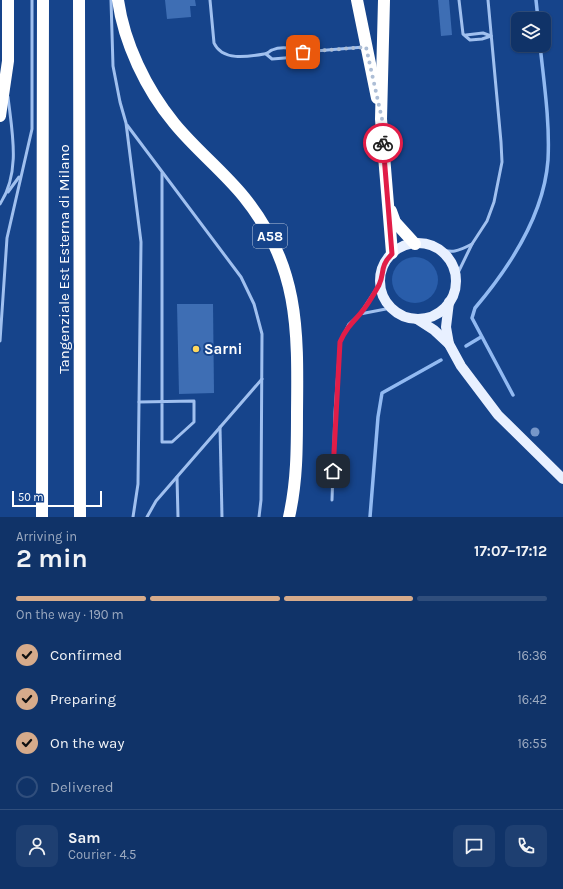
<!DOCTYPE html>
<html lang="en">
<head>
<meta charset="utf-8">
<style>
  :root { --surface:#103368; --page:#1e3f71; --text:#f1f3f6; --muted:#9caac0; --line:#304e7c; --accent:#d6ab8b }
  body { margin:0; font-family:Karla,sans-serif; background:var(--page); color:var(--text); height:100vh; display:flex; flex-direction:column; font-size:15px; white-space:nowrap }
  * { box-sizing:border-box; margin:0 }
  p { font-size:13px; color:var(--muted) }
  .icon { flex:none; width:22px; height:22px; fill:none; stroke:currentColor; stroke-width:2; stroke-linecap:round; stroke-linejoin:round }
  .map { position:relative; height:517px; overflow:hidden }
  .details { display:flex; flex-direction:column; background:var(--surface); flex:1 }
  .details>* { flex:none }
  .controls { position:absolute; left:511px; top:12px; display:grid; gap:8px }
  .controls a { display:grid; place-items:center; width:40px; height:40px; border-radius:8px; background:var(--surface); box-shadow:0 1px 3px #0004,0 0 0 1px var(--line); font-size:20px }
  .scale { position:absolute; left:12px; bottom:10px; width:90px; box-sizing:border-box; padding-left:4px; border:2px solid #fff; border-top:0; font-size:11px; line-height:14px; white-space:nowrap; color:#fff; -webkit-text-stroke:3px #16448b; paint-order:stroke }
  .pin { position:absolute; display:grid; place-items:center; width:34px; height:34px; color:#fff; margin:-17px; border-radius:8px; box-shadow:0 2px 6px #0006 }
  .courier { position:absolute; display:grid; place-items:center; width:40px; height:40px; margin:-20px; border:3px solid #e11d48; border-radius:50%; background:#fff; color:#222; box-shadow:0 1px 5px #0007 }
  .overview em { font-style:normal; font-weight:700 }
  .overview div { display:flex; flex-direction:column-reverse }
  .overview { display:flex; align-items:center; justify-content:space-between; height:68px; padding:0 16px }
  h1 { font-size:26px; font-weight:700; line-height:30px }
  .bar { display:grid; grid-template-columns:repeat(4,1fr); gap:6px 4px; align-content:center; height:48px; padding:0 16px }
  .bar i { height:5px; border-radius:3px; background:var(--line) }
  .bar .selected { background:var(--accent) }
  .bar p { grid-column:span 4 }
  .line { display:flex; align-items:center; gap:10px; padding:0 16px; border-top:1px solid var(--line) }
  .line div { flex:1 }
  .round { display:grid; place-items:center; flex:none; width:42px; height:42px; border-radius:8px; background:var(--page) }
  ol { padding:0 16px; list-style:none }
  li { display:flex; align-items:center; gap:12px; height:44px }
  li p { margin-inline-start:auto }
  li .icon { padding:4px; border-radius:50%; background:var(--accent); color:#111; stroke-width:4 }
  li:last-child { color:var(--muted) }
  li i { width:22px; height:22px; border:2px solid var(--line); border-radius:50% }
  .map>svg:first-child { display:block }
</style>
</head>
<body>
<div class="map">
<svg width="563" height="517" viewBox="0 0 563 517">
  <rect width="100%" height="100%" fill="#16448b"/>
  <circle fill="#295daa" cx="415" cy="280" r="23"/>
  <g fill="none" stroke-linecap="round" stroke-linejoin="round">
    <g stroke="#92baf2" stroke-width="3.5">
      <path d="M536,0L538,19"/>
      <path d="M466,346L481,337"/>
      <path d="M513,395L472,318L475,308C509,268 544,214 548,160C550,122 544,83 540,45"/>
      <path d="M370,517L378,417L382,393L441,360"/>
    </g>
  </g>
  <g fill="#3e6eb4">
    <path d="M165,0H195L196,6H190L191,17L167,19Z"/>
    <path d="M438,0H449L452,35L441,36Z"/>
    <path d="M177,304H213L214,393L179,394Z"/>
  </g>
  <g fill="none" stroke-linecap="round" stroke-linejoin="round">
    <g stroke="#a0c0ef" stroke-width="3">
      <path d="M111,0L113,66L120,102L126,123L141,242L138,484L133,517"/>
      <path d="M210,0L214,43C222,61 247,57 264,54C268,54 269,51 272,50C281,46 295,48 303,52L364,47"/>
      <path d="M459,0L463,34L470,40L482,39L491,36"/>
      <path d="M466,35L483,33L491,36"/>
      <path d="M266,54L272,59L297,57L303,52"/>
      <path d="M127,125L241,277L254,304L262,334L261,500L259,517"/>
      <path d="M8,192L19,177"/>
      <path d="M0,204C21,172 12,132 8,97"/>
      <path d="M437,249C453,253 457,252 472,244"/>
      <path d="M455,279L472,244L487,221L494,202L502,162L501,142L488,0"/>
      <path d="M360,314L391,308"/>
      <path d="M0,341L7,238L32,129V0"/>
      <path d="M139,402L194,401V422L172,442H162V173"/>
      <path d="M220,427L222,517"/>
      <path d="M177,477L178,517"/>
      <path d="M332,500L335,412L340,342L349,324L360,314L380,283"/>
      <path d="M147,517L156,501L262,379"/>
    </g>
    <g stroke="#e8f0ff" stroke-width="10">
      <circle cx="418" cy="281" r="38"/>
      <path d="M449,302L446,327L449,344L461,366L498,415L563,479"/>
      <path d="M417,319L434,330L449,344"/>
    </g>
    <g stroke="#fff" stroke-width="12">
      <path d="M79,0L80,517"/>
      <path d="M118,0C124,43 146,89 174,123C195,149 223,171 244,197C299,265 298,329 297,412C297,448 297,482 289,517"/>
      <path d="M357,0L377,98"/>
      <path d="M384,0L381,119L392,253"/>
      <path d="M0,116L8,61V0"/>
      <path d="M391,211L395,222L415,244"/>
      <path d="M42,517L43,0"/>
    </g>
  </g>
  <circle fill="#7797c9" cx="535" cy="432" r="4.5"/>
  <g fill="none" stroke-linecap="round" stroke-linejoin="round">
    <path stroke="#adbed6" stroke-width="4" stroke-dasharray="0 7.2" d="M303,52L366,47L382,119L383,143"/>
    <path stroke="#e11d48" stroke-width="5" d="M333,471L340,342C346,329 351,324 360,314C367,306 374,294 379,285C385,273 379,267 392,254L383,143"/>
  </g>
  <circle fill="#ffd85e" stroke="#16448b" stroke-width="1.5" cx="196" cy="349" r="4"/>
  <g text-anchor="middle" stroke-width="4" stroke-linejoin="round" paint-order="stroke">
    <rect fill="#16448b" stroke="#b9c7dc" stroke-width="1" x="253" y="224" width="34" height="24" rx="3"/>
    <g font-size="14" font-weight="bold" fill="#fff">
      <text x="270" y="241">A58</text>
    </g>
    <g font-size="15" fill="#fff" stroke="#16448b">
      <text transform="translate(64 259) rotate(-90)" y="5">Tangenziale Est Esterna di Milano</text>
    </g>
    <g font-size="15" font-weight="bold" fill="#fff" stroke="#16448b" text-anchor="start">
      <text x="204" y="354">Sarni</text>
    </g>
  </g>
</svg>
<div class="controls">
<a><svg class="icon" aria-label="layers" viewBox="0 0 24 24"><path d="M12 4l9 5-9 5-9-5zM3 14l9 5 9-5"/></svg></a>
</div>
<div class="scale">50 m</div>
<div class="pin" style="left:303px;top:52px;background:#ea580c"><svg class="icon" aria-label="bag" viewBox="0 0 24 24"><path d="M5 8h14l-1 12H6zM9 8a3 3 0 0 1 6 0"/></svg></div>
<div class="pin" style="left:333px;top:471px;background:#1f2937"><svg class="icon" aria-label="home" viewBox="0 0 24 24"><path d="M3 11l9-7 9 7M6 9v11h12V9"/></svg></div>
<div class="courier" style="left:383px;top:143px"><svg class="icon" aria-label="bike" viewBox="0 0 24 24"><circle cx="6" cy="16" r="4"/><circle cx="18" cy="16" r="4"/><path d="M6 16l4-8h5l3 8M10 8l3 8H6M13 5h3"/></svg></div>
</div>
<section class="details">
<div class="overview"><div><h1>2 min</h1><p>Arriving in</p></div><em>17:07–17:12</em></div>
<div class="bar"><i class="selected"></i><i class="selected"></i><i class="selected"></i><i></i><p>On the way · 190 m</p></div>
<ol>
<li><svg class="icon" aria-label="check" viewBox="0 0 24 24"><path d="M5 12l5 5 9-10"/></svg>Confirmed<p>16:36</p></li>
<li><svg class="icon" aria-label="check" viewBox="0 0 24 24"><path d="M5 12l5 5 9-10"/></svg>Preparing<p>16:42</p></li>
<li><svg class="icon" aria-label="check" viewBox="0 0 24 24"><path d="M5 12l5 5 9-10"/></svg>On the way<p>16:55</p></li>
<li><i></i>Delivered</li>
</ol>
<div class="line" style="height:72px"><a class="round"><svg class="icon" aria-label="person" viewBox="0 0 24 24"><circle cx="12" cy="8" r="4"/><path d="M4 21q1-7 8-7t8 7"/></svg></a><div><b>Sam</b><p>Courier · 4.5</p></div><a class="round"><svg class="icon" aria-label="chat" viewBox="0 0 24 24"><path d="M4 5h16v11H9l-5 4z"/></svg></a><a class="round"><svg class="icon" aria-label="phone" viewBox="0 0 24 24"><path d="M5 4h4l2 5-3 2q2 4 5 5l2-3 5 2v4C11 20 4 13 5 4z"/></svg></a></div>
</section>
</body>
</html>
